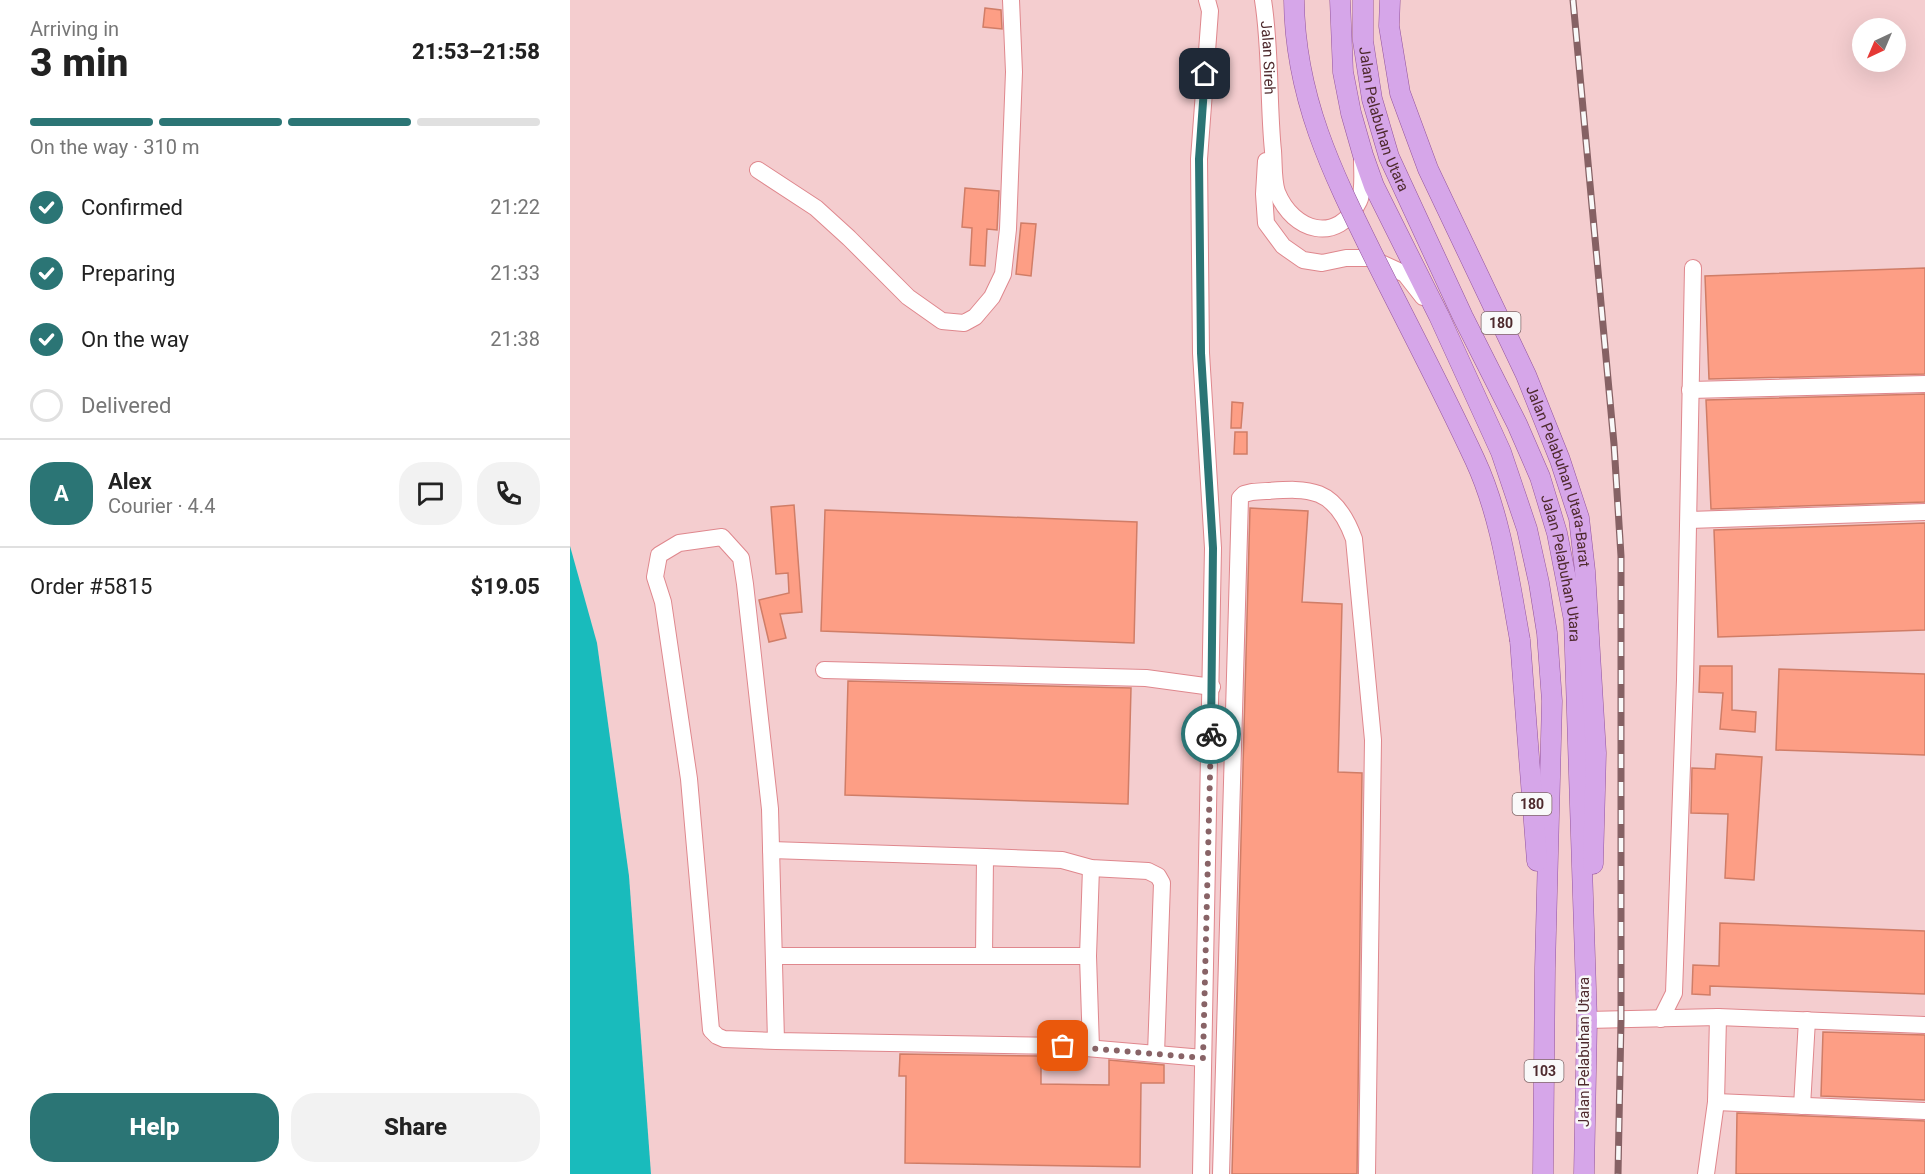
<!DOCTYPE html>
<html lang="en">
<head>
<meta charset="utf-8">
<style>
  :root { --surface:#fff; --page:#f2f2f2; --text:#222; --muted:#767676; --line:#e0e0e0; --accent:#2b7575 }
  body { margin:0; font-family:Roboto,sans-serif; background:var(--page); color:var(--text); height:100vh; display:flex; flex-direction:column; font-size:22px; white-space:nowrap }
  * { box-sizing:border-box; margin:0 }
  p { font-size:20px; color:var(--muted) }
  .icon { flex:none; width:33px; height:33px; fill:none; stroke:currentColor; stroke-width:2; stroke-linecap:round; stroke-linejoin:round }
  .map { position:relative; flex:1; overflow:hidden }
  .side { display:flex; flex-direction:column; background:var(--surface); width:570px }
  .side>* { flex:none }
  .needle { width:39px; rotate:224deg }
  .tools { position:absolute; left:1282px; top:18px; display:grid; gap:12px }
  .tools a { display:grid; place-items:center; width:54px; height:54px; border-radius:50%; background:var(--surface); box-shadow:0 6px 24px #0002; font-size:30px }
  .pin { position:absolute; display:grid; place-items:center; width:51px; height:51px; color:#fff; margin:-26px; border-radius:12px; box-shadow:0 3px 9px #0006 }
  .courier { position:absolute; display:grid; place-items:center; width:60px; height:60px; margin:-30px; border:4px solid #2b7575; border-radius:50%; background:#fff; color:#222; box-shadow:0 2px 8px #0007 }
  .head em { font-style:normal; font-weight:800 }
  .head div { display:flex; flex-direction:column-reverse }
  .head { display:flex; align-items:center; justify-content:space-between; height:102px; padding:0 30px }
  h1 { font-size:39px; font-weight:800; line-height:45px }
  .bar { display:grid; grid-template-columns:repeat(4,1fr); gap:9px 6px; align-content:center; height:72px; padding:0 30px }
  .bar i { height:8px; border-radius:4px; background:var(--line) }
  .bar .current { background:var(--accent) }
  .bar p { grid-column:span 4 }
  .line { display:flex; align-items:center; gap:15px; padding:0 30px; border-top:2px solid var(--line) }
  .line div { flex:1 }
  .round { display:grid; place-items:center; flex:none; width:63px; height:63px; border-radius:24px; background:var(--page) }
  ol { padding:0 30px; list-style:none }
  li { display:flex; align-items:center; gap:18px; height:66px }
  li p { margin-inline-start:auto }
  li .icon { padding:6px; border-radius:50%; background:var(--accent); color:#fff; stroke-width:4 }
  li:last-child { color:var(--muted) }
  li i { width:33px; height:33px; border:3px solid var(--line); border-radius:50% }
  .action { display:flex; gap:12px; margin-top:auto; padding:12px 30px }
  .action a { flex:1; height:69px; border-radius:24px; background:var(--accent); color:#fff; font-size:24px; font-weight:800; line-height:69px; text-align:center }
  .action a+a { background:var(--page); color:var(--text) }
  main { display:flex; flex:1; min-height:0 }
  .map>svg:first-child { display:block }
</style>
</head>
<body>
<main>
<section class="side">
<div class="head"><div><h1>3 min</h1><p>Arriving in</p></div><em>21:53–21:58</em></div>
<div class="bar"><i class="current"></i><i class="current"></i><i class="current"></i><i></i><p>On the way · 310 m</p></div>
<ol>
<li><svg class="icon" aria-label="check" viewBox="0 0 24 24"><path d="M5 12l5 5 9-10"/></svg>Confirmed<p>21:22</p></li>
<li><svg class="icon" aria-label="check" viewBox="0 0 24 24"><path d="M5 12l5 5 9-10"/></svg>Preparing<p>21:33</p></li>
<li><svg class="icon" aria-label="check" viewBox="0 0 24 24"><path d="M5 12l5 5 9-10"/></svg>On the way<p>21:38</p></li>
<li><i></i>Delivered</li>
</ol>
<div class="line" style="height:108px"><b class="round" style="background:var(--accent);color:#fff">A</b><div><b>Alex</b><p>Courier · 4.4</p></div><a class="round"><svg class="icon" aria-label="chat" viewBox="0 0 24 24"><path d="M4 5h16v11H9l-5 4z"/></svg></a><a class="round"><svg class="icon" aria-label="phone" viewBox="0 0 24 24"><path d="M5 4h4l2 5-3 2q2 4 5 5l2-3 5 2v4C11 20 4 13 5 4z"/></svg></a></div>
<div class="line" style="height:78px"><div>Order #5815</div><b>$19.05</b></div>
<div class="action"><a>Help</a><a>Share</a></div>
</section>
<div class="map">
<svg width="1355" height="1174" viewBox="0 0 1355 1174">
  <rect width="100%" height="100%" fill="#f4cdcf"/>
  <path fill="#19bbbc" d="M0,546L27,643L59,876L81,1174H0Z"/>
  <g fill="#fd9e85" stroke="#d07d67" stroke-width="1.5">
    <path d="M415,8L431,10L432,29L413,27Z"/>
    <path d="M395,188L429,191L427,230L417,229L415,266L400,265L402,228L392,227Z"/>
    <path d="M451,223L466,224L461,276L446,274Z"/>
    <path d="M1355,268V374L1139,379L1135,276Z"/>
    <path d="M1355,394V502L1141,509L1136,400Z"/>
    <path d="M662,402L673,403L671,428H661Z"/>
    <path d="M665,432H677V454H664Z"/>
    <path d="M224,505L232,612L210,614L216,638L199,642L189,600L219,593L218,573L206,574L201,507Z"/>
    <path d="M680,508L738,511L732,602L772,604L768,772L792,773L787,1174H662Z"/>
    <path d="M255,510L567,522L564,643L251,631Z"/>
    <path d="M1355,523V630L1148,637L1144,530Z"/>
    <path d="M1130,666H1162V710L1186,712L1185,732L1150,729L1153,693L1129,692Z"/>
    <path d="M1209,669L1355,674V755L1206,750Z"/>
    <path d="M278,681L561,688L558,804L275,795Z"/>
    <path d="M1146,754L1192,757L1184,880L1155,878L1158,814L1121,813L1122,768L1145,769Z"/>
    <path d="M1150,923L1355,931V994L1140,986V995L1122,994L1123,965L1149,966Z"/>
    <path d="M1253,1032L1355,1035V1100L1251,1096Z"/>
    <path d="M330,1054L471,1056V1084L539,1085V1060L594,1065V1083H571L570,1167L335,1163L336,1076H329Z"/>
    <path d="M1167,1113L1355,1121V1174H1166Z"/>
  </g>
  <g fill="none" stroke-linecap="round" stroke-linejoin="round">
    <defs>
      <g id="minor">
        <path id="s1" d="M693,0C701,50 698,101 703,151C704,163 703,180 707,192C723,232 768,245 789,201C794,190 792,173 792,160"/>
        <path d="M696,161L694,194L696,223L713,246L733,260L752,263L776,258H800L835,274L853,297"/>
        <path d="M188,170L246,208L279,238L338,297L372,321L394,323L405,317L422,297L433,274L438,229L444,72L441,0"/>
        <path d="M1120,390L1355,384"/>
        <path d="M1119,520L1355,512"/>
        <path d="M254,670L576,678L642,687"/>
        <path d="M201,850L415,857L414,956"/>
        <path d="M415,857L492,860L521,868L578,871L588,876L592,883L586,1054"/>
        <path d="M204,956H518L521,1048"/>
        <path d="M518,956L521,868"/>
        <path d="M1091,1019L1104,993L1115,680L1123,268"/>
        <path d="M1017,1020L1148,1017L1355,1025"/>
        <path d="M206,1041L154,1039L147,1036L141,1030L119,779L93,602L85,577L89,555L109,543L152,537L171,558L175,584L200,809L206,1041L493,1046L633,1058"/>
        <path d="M1146,1102L1355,1111"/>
        <path d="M1232,1106L1237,1020"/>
        <path d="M631,1174L643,548L631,353L629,159L640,11L637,0"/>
        <path d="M651,1174L670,498L674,494L682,492C734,489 763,481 784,539L803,740L797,1174"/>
        <path d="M1136,1174L1146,1102L1148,1017"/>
      </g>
      <g id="major">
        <path d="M770,0L773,72L781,113L793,155L804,186L869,316L931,452L957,529L969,583L977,633L982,701L975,968L973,1174"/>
        <path id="s2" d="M793,0V41L802,99L819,157L893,317L947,424L970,477L987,533L1004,620L1017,1020L1014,1174"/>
        <path id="s3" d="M820,0L819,26L830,93L858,169L956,375L990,460L1009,518L1015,571L1026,753L1023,864"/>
        <path d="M950,640L967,861"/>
      </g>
    </defs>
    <use href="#minor" stroke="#df878d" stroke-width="18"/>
    <use href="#major" stroke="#94549d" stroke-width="21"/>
    <use href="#minor" stroke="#fff" stroke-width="16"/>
    <use href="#major" stroke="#d6a6e9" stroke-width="20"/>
    <defs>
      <path id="rail" d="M1003,0L1044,444L1051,556V1020L1048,1174"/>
    </defs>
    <use href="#rail" stroke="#866164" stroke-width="7"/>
    <use href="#rail" stroke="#f9f9f9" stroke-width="4.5" stroke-dasharray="14" stroke-linecap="butt"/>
    <defs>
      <path id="major-bridge" d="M724,0C725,99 763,174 806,261C839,327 874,393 905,460C931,516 939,580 950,640"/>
    </defs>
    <use href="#major-bridge" stroke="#94549d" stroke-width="21" stroke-linecap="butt"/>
    <use href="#major-bridge" stroke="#d6a6e9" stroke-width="20"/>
  </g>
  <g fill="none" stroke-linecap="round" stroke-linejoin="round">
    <path stroke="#886366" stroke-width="6" stroke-dasharray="0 10.8" d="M493,1046L633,1058L641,734"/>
    <path stroke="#2b7575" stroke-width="8" d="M635,74L629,159L631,353L643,548L641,734"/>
  </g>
  <g text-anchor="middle" stroke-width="5" stroke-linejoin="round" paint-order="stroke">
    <g fill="#f9f9f9" stroke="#81686a" stroke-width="1.5">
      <rect x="911.5" y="312" width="39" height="22" rx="4.5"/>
      <rect x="942.5" y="793" width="39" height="22" rx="4.5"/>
      <rect x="954.5" y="1060" width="39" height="22" rx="4.5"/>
    </g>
    <g font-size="14" font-weight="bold" fill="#4e2a2d">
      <text x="931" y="328">180</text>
      <text x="962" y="809">180</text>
      <text x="974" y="1076">103</text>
    </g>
    <g font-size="15" fill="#4e2a2d" stroke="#f9f9f9">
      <text dy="5" stroke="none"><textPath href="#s1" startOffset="58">Jalan Sireh</textPath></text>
      <text dy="5" stroke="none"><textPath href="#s2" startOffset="122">Jalan Pelabuhan Utara</textPath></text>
      <text dy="5" stroke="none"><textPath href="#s3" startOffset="510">Jalan Pelabuhan Utara-Barat</textPath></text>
      <text dy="5" stroke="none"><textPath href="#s2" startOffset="608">Jalan Pelabuhan Utara</textPath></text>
      <text transform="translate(1014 1052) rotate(-90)" y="5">Jalan Pelabuhan Utara</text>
    </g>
  </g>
</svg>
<div class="tools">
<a><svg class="needle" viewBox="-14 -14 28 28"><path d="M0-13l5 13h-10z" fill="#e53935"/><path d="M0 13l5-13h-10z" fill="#767676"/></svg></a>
</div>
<div class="pin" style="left:493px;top:1046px;background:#ea580c"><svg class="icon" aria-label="bag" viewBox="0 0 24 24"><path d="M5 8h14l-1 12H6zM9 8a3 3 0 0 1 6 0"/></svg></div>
<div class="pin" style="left:635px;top:74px;background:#1f2937"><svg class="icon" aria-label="home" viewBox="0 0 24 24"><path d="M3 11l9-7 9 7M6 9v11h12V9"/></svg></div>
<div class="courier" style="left:641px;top:734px"><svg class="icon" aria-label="bike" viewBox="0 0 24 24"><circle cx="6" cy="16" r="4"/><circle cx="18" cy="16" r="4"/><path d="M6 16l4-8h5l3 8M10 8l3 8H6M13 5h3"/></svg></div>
</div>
</main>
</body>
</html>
